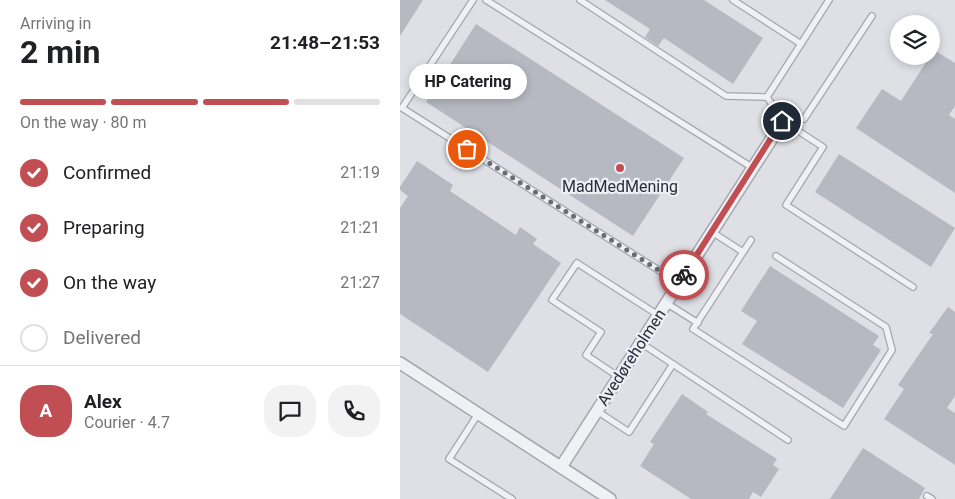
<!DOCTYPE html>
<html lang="en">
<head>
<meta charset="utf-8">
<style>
  :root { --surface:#fff; --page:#f2f2f2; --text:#202124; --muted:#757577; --line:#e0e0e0; --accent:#c14e52 }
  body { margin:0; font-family:Roboto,sans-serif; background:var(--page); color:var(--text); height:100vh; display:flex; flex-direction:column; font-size:19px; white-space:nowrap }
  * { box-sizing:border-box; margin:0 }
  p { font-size:16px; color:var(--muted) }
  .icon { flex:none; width:28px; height:28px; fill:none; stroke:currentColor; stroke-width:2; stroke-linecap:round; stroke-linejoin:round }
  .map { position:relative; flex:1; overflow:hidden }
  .side { display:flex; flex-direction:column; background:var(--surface); width:400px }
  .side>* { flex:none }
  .tools { position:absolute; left:490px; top:15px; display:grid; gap:10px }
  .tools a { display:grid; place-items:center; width:50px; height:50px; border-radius:50%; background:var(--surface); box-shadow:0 2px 8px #0003; font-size:25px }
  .pin { position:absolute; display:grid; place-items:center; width:42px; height:42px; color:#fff; margin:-21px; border:2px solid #fff; border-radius:50%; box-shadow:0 1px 5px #0007 }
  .courier { position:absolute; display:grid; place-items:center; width:50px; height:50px; margin:-25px; border:4px solid #c14e52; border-radius:50%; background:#fff; color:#222; box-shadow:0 1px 6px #0007 }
  .bubble { position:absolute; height:35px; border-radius:18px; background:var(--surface); box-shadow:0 2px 8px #0003; font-size:16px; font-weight:700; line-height:35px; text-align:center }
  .summary em { font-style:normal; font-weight:700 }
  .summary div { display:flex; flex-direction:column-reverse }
  .summary { display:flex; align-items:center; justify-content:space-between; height:85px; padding:0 20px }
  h1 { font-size:32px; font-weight:700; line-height:38px }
  .bar { display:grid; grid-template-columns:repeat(4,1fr); gap:8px 5px; align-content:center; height:60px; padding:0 20px }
  .bar i { height:6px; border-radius:4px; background:var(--line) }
  .bar .selected { background:var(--accent) }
  .bar p { grid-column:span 4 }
  .line { display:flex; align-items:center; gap:12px; padding:0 20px; border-top:1px solid var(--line) }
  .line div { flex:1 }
  .round { display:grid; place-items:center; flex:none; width:52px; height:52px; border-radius:20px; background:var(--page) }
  ol { padding:0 20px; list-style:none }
  li { display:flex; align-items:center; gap:15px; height:55px }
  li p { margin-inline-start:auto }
  li .icon { padding:5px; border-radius:50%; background:var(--accent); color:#fff; stroke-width:4 }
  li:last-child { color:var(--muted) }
  li i { width:28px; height:28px; border:2px solid var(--line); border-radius:50% }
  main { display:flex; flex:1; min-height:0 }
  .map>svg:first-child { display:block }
</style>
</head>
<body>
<main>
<section class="side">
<div class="summary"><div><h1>2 min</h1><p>Arriving in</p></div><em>21:48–21:53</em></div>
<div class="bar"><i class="selected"></i><i class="selected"></i><i class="selected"></i><i></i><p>On the way · 80 m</p></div>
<ol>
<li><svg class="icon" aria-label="check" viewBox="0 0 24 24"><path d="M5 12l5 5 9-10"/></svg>Confirmed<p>21:19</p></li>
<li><svg class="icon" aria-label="check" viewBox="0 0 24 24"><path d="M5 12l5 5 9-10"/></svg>Preparing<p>21:21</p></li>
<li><svg class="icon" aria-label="check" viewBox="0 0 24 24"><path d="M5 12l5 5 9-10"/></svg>On the way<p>21:27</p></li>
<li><i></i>Delivered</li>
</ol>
<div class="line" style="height:90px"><b class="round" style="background:var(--accent);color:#fff">A</b><div><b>Alex</b><p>Courier · 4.7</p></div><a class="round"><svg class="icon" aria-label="chat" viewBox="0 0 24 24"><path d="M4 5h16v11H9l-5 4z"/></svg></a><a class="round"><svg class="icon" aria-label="phone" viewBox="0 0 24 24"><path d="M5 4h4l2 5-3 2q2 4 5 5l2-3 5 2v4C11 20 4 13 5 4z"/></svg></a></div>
</section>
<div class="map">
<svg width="555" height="499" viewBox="0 0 555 499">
  <rect width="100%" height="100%" fill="#dee0e6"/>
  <g fill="#b6b9c2">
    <path d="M0,0H23L0,36Z"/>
    <path d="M205,0H304L363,38L333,84L264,38L258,46L245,37L250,29Z"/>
    <path d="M76,24L284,158L233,236L26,102Z"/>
    <path d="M534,50L555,63V106L549,115L555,119V193L456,128L482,89L501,101Z"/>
    <path d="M439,154L555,228L531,267L415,192Z"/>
    <path d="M17,161L53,185L50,191L116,235L120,227L137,239L133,244L161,263L88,372L0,314V208L8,196L0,190V187Z"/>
    <path d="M370,266L479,336L473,345L481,350L443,408L342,344L357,321L341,311Z"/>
    <path d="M548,307L555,312V396L547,408L555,413V465L484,419L504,389L498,385L533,334L529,333Z"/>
    <path d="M282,394L308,412L306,414L377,459L373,465L379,469L361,497L353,492L349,499H291L240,466L254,444L250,442Z"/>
    <path d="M463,448L525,488L519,499H430Z"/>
  </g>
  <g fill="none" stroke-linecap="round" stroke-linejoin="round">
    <defs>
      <g id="service">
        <path d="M73,0L2,108L279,283"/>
        <path d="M86,0L353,168"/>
        <path d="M180,0L326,96L367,97"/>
        <path d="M333,0L401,44"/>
        <path d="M367,97L383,121L423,147L386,205L513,287"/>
        <path d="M367,97L429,0"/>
        <path d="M404,119L472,16"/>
        <path d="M312,232L343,252"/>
        <path d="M351,240L293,329L444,426L492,350L486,327L376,256"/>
        <path d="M266,303L298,323"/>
        <path d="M241,343L388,440"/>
        <path d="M219,377L186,355L201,332L152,300L177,263L258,315"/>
        <path d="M197,411L229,432L273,364"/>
        <path d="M78,414L49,459L112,499"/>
        <path d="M527,496L532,499"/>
      </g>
      <g id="minor">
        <path d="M0,363L210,499"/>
        <path d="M161,467L383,121"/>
      </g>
    </defs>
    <use href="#service" stroke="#a4a7af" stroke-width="8"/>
    <use href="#minor" stroke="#a4a7af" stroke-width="14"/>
    <use href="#service" stroke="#f0f1f5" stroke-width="5.5"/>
    <use href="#minor" stroke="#f0f1f5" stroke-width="11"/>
  </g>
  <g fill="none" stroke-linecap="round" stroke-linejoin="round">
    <path stroke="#686c77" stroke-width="5" stroke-dasharray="0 9" d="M67,149L279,283L284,275"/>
    <path stroke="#c14e52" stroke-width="6" d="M284,275L382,121"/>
  </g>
  <circle fill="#c14e52" stroke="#edeff4" stroke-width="2" cx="220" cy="168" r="5"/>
  <g text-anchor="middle" stroke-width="4.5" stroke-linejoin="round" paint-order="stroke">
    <g font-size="16" fill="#292d3b" stroke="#edeff4">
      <text x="220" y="192">MadMedMening</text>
    </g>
    <g font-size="16" fill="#292d3b" stroke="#edeff4">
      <text transform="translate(231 357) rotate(-57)" y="6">Avedøreholmen</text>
    </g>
  </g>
</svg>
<div class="tools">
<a><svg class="icon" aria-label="layers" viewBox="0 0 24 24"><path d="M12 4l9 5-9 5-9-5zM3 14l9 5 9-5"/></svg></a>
</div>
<div class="pin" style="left:67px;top:149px;background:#ea580c"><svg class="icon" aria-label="bag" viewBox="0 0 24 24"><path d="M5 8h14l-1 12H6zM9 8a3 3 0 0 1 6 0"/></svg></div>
<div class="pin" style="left:382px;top:121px;background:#1f2937"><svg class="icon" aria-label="home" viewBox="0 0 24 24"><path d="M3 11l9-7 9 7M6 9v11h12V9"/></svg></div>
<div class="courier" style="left:284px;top:275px"><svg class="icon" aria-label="bike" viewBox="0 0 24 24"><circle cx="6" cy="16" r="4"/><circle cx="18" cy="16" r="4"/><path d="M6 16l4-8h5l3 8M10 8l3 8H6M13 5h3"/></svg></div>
<div class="bubble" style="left:9px;top:64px;width:118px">HP Catering</div>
</div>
</main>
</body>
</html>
